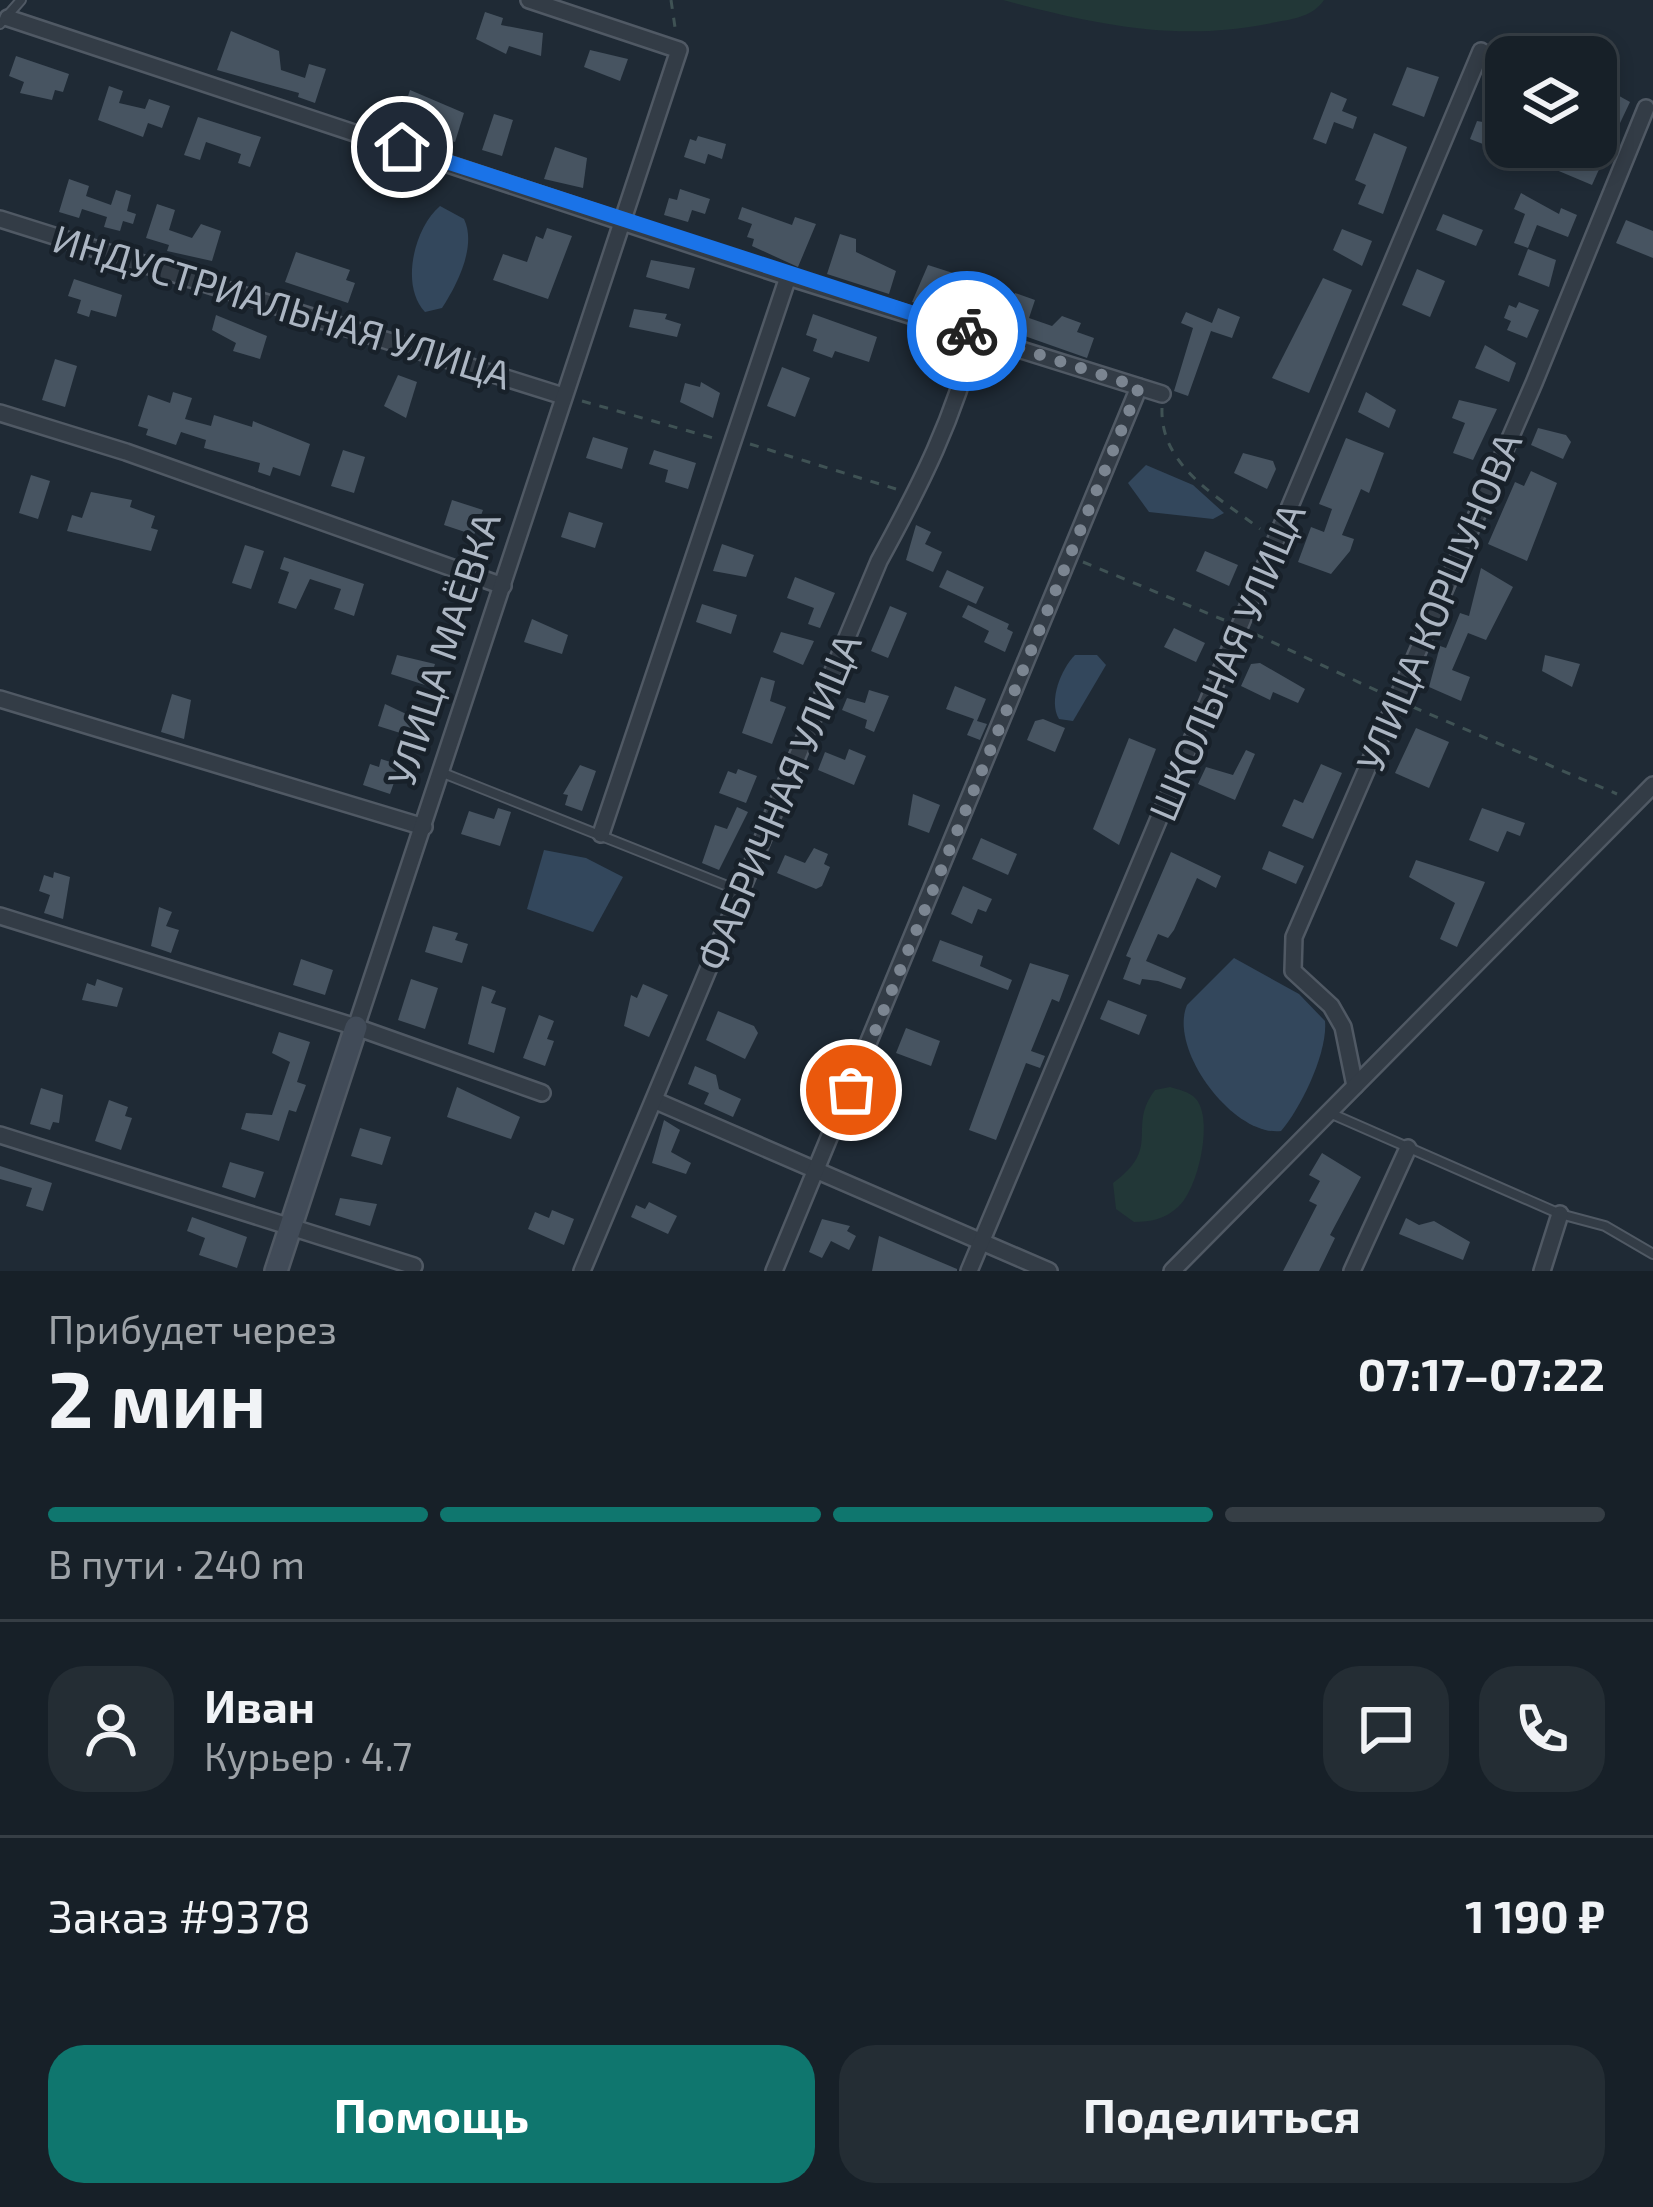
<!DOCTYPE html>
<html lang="ru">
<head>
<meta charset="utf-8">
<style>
  :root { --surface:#172028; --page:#242d34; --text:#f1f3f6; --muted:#9ea3a8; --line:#363e45; --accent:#0f766e }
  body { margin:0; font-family:"Exo 2",sans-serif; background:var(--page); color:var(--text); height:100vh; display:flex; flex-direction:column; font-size:45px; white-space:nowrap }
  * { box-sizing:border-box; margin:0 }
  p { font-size:39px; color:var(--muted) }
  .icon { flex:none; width:66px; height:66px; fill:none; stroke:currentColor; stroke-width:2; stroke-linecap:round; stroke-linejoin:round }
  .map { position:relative; height:1271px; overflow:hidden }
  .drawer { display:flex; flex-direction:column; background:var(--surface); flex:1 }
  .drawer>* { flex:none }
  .buttons { position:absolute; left:1485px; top:36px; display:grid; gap:24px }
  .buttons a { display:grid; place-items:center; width:132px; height:132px; border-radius:24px; background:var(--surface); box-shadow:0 6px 18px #0003,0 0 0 3px var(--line); font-size:60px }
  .pin { position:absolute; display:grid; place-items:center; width:102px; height:102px; color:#fff; margin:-51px; border:6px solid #fff; border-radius:50%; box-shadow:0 3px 12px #0007 }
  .courier { position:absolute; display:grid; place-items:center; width:120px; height:120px; margin:-60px; border:9px solid #1a73e8; border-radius:50%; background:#fff; color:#222; box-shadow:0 3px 15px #0007 }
  .overview em { font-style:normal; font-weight:700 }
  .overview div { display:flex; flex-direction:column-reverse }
  .overview { display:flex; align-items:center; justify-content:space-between; height:204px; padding:0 48px }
  h1 { font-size:78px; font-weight:700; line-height:90px }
  .bar { display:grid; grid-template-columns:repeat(4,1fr); gap:18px 12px; align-content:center; height:144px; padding:0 48px }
  .bar i { height:15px; border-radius:9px; background:var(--line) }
  .bar .selected { background:var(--accent) }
  .bar p { grid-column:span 4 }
  .line { display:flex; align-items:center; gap:30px; padding:0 48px; border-top:3px solid var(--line) }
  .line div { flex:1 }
  .round { display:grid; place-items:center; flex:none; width:126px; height:126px; border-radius:36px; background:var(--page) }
  .button { display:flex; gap:24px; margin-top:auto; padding:24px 48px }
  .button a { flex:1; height:138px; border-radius:36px; background:var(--accent); color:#fff; font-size:48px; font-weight:700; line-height:138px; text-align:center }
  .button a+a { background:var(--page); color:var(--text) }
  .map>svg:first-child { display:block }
</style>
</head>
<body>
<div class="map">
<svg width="1653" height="1271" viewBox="0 0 1653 1271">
  <rect width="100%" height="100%" fill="#1f2a35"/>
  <g fill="#223737">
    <path d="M1003,0H1324C1311,19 1289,19 1267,24C1175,42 1094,24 1003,0Z"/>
    <path d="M1170,1087C1179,1090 1189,1091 1196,1099C1214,1120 1198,1190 1178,1207C1165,1219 1151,1222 1134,1222L1116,1209L1113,1183C1163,1147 1126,1128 1155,1090Z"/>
  </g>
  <g fill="#33475c">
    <path d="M440,206L464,219C477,246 457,285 442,308L425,312C400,286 414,228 440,206Z"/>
    <path d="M1146,465L1193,485L1224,513L1213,519L1149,512L1128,483Z"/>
    <path d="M1097,655L1106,665L1073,721L1059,719C1048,701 1061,669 1075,655Z"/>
    <path d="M544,850L586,858L623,877L593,932L527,909Z"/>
    <path d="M1234,958L1299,994L1325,1021C1328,1052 1301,1108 1281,1131C1234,1137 1168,1050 1187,1005Z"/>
  </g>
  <g fill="#475461">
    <path d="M485,12L503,18L501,25L543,33L541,56L509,46L506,54L476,39Z"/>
    <path d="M231,31L279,51L281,70L305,78L309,64L326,69L315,103L298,97L299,93L217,70Z"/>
    <path d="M590,50L628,59L620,81L584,67Z"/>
    <path d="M16,56L69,74L63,92L55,90L52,100L20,93L24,82L9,76Z"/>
    <path d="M1407,67L1439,77L1424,117L1392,105Z"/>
    <path d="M1596,83L1630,102L1612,140L1596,132Z"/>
    <path d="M109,86L123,91L119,103L145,109L149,99L170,106L162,128L148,123L143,137L98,120Z"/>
    <path d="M410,90L464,113L455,142L399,124Z"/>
    <path d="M1331,92L1347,99L1342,111L1357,117L1353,129L1334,122L1326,144L1313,139Z"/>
    <path d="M494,114L513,120L502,156L482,150Z"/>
    <path d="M198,117L261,137L250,167L238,163L241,154L206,142L200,160L184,155Z"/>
    <path d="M1477,121L1506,126V153L1470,139Z"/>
    <path d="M1374,133L1407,147L1383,214L1358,204L1366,185L1355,180Z"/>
    <path d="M698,136L726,144L722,159L708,154L705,164L684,157L690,139L696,141Z"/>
    <path d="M555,147L587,158L583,188L544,179Z"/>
    <path d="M1561,152L1601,165L1592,185L1554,169Z"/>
    <path d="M69,179L89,186L86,196L111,205L116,190L131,195L127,211L136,214L133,224L123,221L120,231L104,227L107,217L82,209L79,218L59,212Z"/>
    <path d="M680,189L710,199L705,214L692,210L688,222L664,215L669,198L677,200Z"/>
    <path d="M1521,193L1559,214L1561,208L1577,215L1568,237L1537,225L1528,248L1514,243L1525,214L1514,209Z"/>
    <path d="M157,204L175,210L169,230L192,238L201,224L221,231L212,261L167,251L169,245L146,238Z"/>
    <path d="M742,207L792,225L795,217L816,224L798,267L752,246L754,239L747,237L752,224L738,219Z"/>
    <path d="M1443,214L1483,230L1476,246L1436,230Z"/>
    <path d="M1626,220L1653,231V258L1616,243Z"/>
    <path d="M547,228L572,236L548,299L493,280L503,254L527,262L536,236L543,239Z"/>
    <path d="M1342,229L1372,241L1362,266L1333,250Z"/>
    <path d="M840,234L856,239V252L896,271L889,294L827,274Z"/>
    <path d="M1528,249L1556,260L1549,287L1518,275Z"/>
    <path d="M296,252L350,270L346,280L355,283L348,303L285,282Z"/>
    <path d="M651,260L695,268L689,289L646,277Z"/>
    <path d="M928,265L956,274L943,312L912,302Z"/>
    <path d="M1417,269L1445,281L1430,317L1402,305Z"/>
    <path d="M1323,278L1352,290L1309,393L1272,378Z"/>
    <path d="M74,279L122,295L116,317L91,310L89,317L77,313L81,300L68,296Z"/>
    <path d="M1015,293L1035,300L1029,318L1052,326L1062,316L1081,323L1077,332L1094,338L1087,358L1002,328Z"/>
    <path d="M1519,302L1539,310L1527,338L1507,330L1511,321L1504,318L1509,305L1516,308Z"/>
    <path d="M1218,308L1240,317L1232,338L1211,331L1188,396L1174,391L1193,328L1181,323L1186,312L1212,323Z"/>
    <path d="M634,309L667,314L665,319L681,324L677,337L629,327Z"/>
    <path d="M813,314L877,337L869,362L835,351L832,358L813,351L817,339L806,335Z"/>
    <path d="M216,315L267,336L260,359L233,351L236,343L212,330Z"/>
    <path d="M1485,345L1516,363L1509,382L1475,368Z"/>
    <path d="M55,359L77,366L65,407L42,400Z"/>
    <path d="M782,367L810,378L795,417L767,406Z"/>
    <path d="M398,375L417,382L406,418L384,406Z"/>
    <path d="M701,382L720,393L713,418L680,402L685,383L700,387Z"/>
    <path d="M173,392L192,398L185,419L211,426L214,415L252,427L253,421L310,444L300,476L273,467L270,476L258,472L260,463L204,448L206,440L181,432L176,445L146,435L148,429L138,426L148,395L170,403Z"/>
    <path d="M1366,392L1396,410L1389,428L1358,412Z"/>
    <path d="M1459,400L1497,409L1473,460L1453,453L1465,423L1452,418Z"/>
    <path d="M1538,428L1566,435L1571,442L1563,459L1531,445Z"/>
    <path d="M593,437L628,448L622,469L586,458Z"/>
    <path d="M1346,438L1384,453L1369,493L1361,489L1342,535L1354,539L1350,551L1331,574L1298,562L1311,527L1324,532L1332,509L1319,504Z"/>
    <path d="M343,450L365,457L354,493L331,486Z"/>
    <path d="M654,450L696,463L688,489L665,482L668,470L649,464Z"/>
    <path d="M1243,453L1273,461L1276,469L1267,489L1234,473Z"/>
    <path d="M1531,471L1557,483L1527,561L1488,544L1515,482L1524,486Z"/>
    <path d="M31,475L50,481L38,519L19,513Z"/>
    <path d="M91,492L132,500L130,507L155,516L151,528L158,530L151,551L67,531L72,515L82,518Z"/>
    <path d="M452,500L483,510L474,535L444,525Z"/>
    <path d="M569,512L603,523L595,548L561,537Z"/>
    <path d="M916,525L931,532L925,544L942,552L933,572L906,560Z"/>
    <path d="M722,544L754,555L746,577L713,571Z"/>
    <path d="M245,545L264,551L251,589L232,583Z"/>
    <path d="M1205,551L1238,565L1229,586L1196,571Z"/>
    <path d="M284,557L364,584L354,616L334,609L341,589L310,579L296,609L278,603L289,572L280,569Z"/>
    <path d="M1481,568L1513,587L1486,640L1468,633L1452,670L1470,677L1461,701L1429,687L1440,646L1446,648L1460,613L1469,616Z"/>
    <path d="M947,570L984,587L976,604L939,587Z"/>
    <path d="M795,577L835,593L820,628L808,624L814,608L787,598Z"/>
    <path d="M702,604L737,615L731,634L696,622Z"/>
    <path d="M968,605L1009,624L1007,629L1013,632L1005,652L984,642L989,631L962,617Z"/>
    <path d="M890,606L907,613L888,658L871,651Z"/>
    <path d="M532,619L568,635L562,654L524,642Z"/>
    <path d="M1174,628L1205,643L1196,662L1164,647Z"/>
    <path d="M781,632L814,641L803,665L773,652Z"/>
    <path d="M397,655L435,664L428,686L391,674Z"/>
    <path d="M1545,655L1580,664L1572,687L1542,671Z"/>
    <path d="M1260,663L1305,689L1298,703L1273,692L1270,700L1241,686L1251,664Z"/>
    <path d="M761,677L775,681L770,701L786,707L772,744L742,733Z"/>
    <path d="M955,686L986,699L977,721L987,724L980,740L967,735L974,719L946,709Z"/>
    <path d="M869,690L889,696L874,732L865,728L867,720L842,710L847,698L865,703Z"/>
    <path d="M172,694L191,700L184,739L161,732Z"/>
    <path d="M385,704L419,720L413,737L378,726Z"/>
    <path d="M1043,719L1065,728L1055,752L1027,740L1035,721Z"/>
    <path d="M1416,728L1449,742L1429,788L1395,773Z"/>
    <path d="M1129,738L1156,749L1119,845L1093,829Z"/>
    <path d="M849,749L866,756L854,785L818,770L825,752L845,760Z"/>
    <path d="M1246,750L1255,754L1235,800L1198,784L1206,767L1233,775Z"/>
    <path d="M381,759L400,765L390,794L363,785L370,764L379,767Z"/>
    <path d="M1321,764L1342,773L1313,839L1282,826L1294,799L1303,803Z"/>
    <path d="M580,765L596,771L582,811L565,805L568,795L563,794Z"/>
    <path d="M738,769L757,776L746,803L719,793L728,771L736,774Z"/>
    <path d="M913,794L940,805L929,833L908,825Z"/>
    <path d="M737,807L748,812L719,870L702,863L715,825L727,829Z"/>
    <path d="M498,808L511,812L500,846L461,834L469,811L494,819Z"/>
    <path d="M1482,808L1525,823L1520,836L1507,831L1498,852L1469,840Z"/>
    <path d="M981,838L1017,854L1008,875L972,859Z"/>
    <path d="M814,848L828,854L824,864L830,867L822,886L816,889L777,873L785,855L805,863Z"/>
    <path d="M1269,851L1304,866L1296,884L1262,869Z"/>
    <path d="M1171,852L1221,876L1216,888L1197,878L1174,930L1168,938L1158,934L1146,961L1186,978L1181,989L1158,981L1142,979L1140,985L1123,979L1131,958L1126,956Z"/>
    <path d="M1416,860L1485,882L1457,947L1440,939L1455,903L1409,877Z"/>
    <path d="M54,872L70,877L63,919L44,913L50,895L39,891L44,875L53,878Z"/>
    <path d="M963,886L992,899L986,912L978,909L972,924L951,914Z"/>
    <path d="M159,907L172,912L166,926L179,930L171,953L151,946Z"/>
    <path d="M433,926L458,933L455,940L468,944L462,963L425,952Z"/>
    <path d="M940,940L983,956L980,966L1012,980L1008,990L932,961Z"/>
    <path d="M301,959L333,970L325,995L293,985Z"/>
    <path d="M1030,963L1069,975L1059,1002L1052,999L1031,1051L1045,1056L1040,1068L1026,1063L996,1140L969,1130Z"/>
    <path d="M97,979L123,988L117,1007L82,1000L87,983L95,986Z"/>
    <path d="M411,979L438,988L425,1029L398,1020Z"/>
    <path d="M643,984L668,995L649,1037L624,1026L631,995L637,998Z"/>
    <path d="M482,986L496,991L491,1003L506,1008L494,1053L468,1044Z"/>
    <path d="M1108,1000L1147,1015L1139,1035L1100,1019Z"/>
    <path d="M718,1011L754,1026L758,1033L745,1059L706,1040Z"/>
    <path d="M539,1015L554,1021L547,1039L554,1041L545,1066L523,1058Z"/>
    <path d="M906,1028L940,1041L931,1066L896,1053Z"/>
    <path d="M279,1032L310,1042L297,1082L306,1085L296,1112L289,1110L279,1141L241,1129L246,1113L272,1115L290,1062L272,1053Z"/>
    <path d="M695,1066L716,1075L719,1089L741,1099L733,1117L704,1104L709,1093L688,1084Z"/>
    <path d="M457,1087L520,1117L511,1139L447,1117Z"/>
    <path d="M41,1088L63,1095L59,1123L53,1122L50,1130L30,1124Z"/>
    <path d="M109,1100L128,1107L125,1116L132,1118L121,1150L95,1141Z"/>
    <path d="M664,1120L680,1130L671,1152L691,1163L686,1174L652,1163Z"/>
    <path d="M360,1128L391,1137L382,1165L351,1156Z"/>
    <path d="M1322,1153L1361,1177L1330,1235L1335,1238L1319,1271H1283L1317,1205L1309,1201L1320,1181L1309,1175Z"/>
    <path d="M230,1162L264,1172L255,1198L222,1187Z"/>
    <path d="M0,1166L52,1183L43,1211L26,1206L32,1188L0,1179Z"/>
    <path d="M340,1198L377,1204L370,1226L335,1215Z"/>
    <path d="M649,1202L677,1216L668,1234L631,1217L636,1205L645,1209Z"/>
    <path d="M552,1210L574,1219L564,1245L528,1229L535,1212L549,1218Z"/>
    <path d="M192,1217L247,1237L237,1268L199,1255L205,1238L187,1231Z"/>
    <path d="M1406,1218L1419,1225L1434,1221L1470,1242L1463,1260L1399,1234Z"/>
    <path d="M822,1219L850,1226L847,1231L856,1236L849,1250L831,1241L822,1258L809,1252Z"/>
    <path d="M879,1236L957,1269V1271H872Z"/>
  </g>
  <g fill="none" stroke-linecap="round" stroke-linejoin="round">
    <defs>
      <g id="lane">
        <path d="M0,24L21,0"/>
        <path d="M443,773L740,891"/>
        <path d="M1332,1114L1560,1214L1605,1226L1653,1254"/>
      </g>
      <g id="street">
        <path d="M8,18L788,277L1162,394"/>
        <path d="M0,219L563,396"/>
        <path d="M0,413L126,452L503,586"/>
        <path d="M0,699L424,827"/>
        <path d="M601,834L788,277"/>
        <path d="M0,916L356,1027L542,1093"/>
        <path d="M356,1027L679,50L529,0"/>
        <path d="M1355,1086L1343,1027L1331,1006L1293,971L1294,937L1534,383L1646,108"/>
        <path d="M656,1101L1049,1271"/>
        <path d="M0,1135L414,1266"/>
        <path d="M582,1271L879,561C920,486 955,417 975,334"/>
        <path d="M774,1271L1139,387"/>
        <path d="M969,1271L1481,51"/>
        <path d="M1172,1271L1653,785"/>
        <path d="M1352,1271L1408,1148"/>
        <path d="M1542,1271L1560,1214"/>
      </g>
      <path id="secondary" d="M276,1271L356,1027"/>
    </defs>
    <use href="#lane" stroke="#505964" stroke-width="12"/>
    <use href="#street" stroke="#505964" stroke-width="20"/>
    <use href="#secondary" stroke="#505964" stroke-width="26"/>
    <g stroke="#3f5254" stroke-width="3" stroke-dasharray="9 9" stroke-linecap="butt">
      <path d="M671,0L676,34"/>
      <path d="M582,401L717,439"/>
      <path d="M1162,408C1160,467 1219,497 1260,529"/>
      <path d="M750,444L896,489"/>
      <path d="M1083,562L1224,620"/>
      <path d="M1255,634L1382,693"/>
      <path d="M1413,707L1617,794"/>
    </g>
    <use href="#lane" stroke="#333c46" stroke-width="8"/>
    <use href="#street" stroke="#333c46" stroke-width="15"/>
    <use href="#secondary" stroke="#414b58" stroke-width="21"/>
  </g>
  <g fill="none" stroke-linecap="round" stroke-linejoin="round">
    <path stroke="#7b8591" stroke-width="12" stroke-dasharray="0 21.6" d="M851,1090L1139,387L967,331"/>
    <path stroke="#1a73e8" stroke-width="15" d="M402,147L967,331"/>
  </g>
  <g text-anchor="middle" stroke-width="9" stroke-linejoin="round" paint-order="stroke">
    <g font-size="39" fill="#acb6c3" stroke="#18212a">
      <text transform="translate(282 307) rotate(17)" y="14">ИНДУСТРИАЛЬНАЯ УЛИЦА</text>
      <text transform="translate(1439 602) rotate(-67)" y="14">УЛИЦА КОРШУНОВА</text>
      <text transform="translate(444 649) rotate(-72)" y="14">УЛИЦА МАЁВКА</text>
      <text transform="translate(1227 662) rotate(-67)" y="14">ШКОЛЬНАЯ УЛИЦА</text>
      <text transform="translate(779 802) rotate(-67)" y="14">ФАБРИЧНАЯ УЛИЦА</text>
    </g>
  </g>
</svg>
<div class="buttons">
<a><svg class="icon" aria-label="layers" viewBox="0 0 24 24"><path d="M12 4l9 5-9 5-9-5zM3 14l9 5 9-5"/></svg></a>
</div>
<div class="pin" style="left:851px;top:1090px;background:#ea580c"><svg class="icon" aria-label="bag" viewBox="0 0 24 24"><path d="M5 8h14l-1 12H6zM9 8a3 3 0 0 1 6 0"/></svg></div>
<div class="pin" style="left:402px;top:147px;background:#1f2937"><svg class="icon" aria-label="home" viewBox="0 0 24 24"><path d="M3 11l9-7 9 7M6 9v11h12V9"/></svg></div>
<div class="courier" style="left:967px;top:331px"><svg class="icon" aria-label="bike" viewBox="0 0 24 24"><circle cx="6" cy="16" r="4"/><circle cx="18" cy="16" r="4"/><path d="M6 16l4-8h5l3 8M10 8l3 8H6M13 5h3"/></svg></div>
</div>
<section class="drawer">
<div class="overview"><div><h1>2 мин</h1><p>Прибудет через</p></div><em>07:17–07:22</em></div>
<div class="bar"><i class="selected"></i><i class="selected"></i><i class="selected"></i><i></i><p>В пути · 240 m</p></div>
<div class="line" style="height:216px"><a class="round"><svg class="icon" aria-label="person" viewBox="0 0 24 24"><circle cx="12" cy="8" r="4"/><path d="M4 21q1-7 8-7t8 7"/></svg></a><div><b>Иван</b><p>Курьер · 4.7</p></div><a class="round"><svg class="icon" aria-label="chat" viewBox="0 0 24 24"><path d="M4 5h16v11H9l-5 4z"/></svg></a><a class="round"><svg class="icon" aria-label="phone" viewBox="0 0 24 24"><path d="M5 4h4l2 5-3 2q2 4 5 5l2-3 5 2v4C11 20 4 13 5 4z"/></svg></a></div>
<div class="line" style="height:156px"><div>Заказ #9378</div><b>1 190 ₽</b></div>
<div class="button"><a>Помощь</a><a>Поделиться</a></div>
</section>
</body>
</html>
